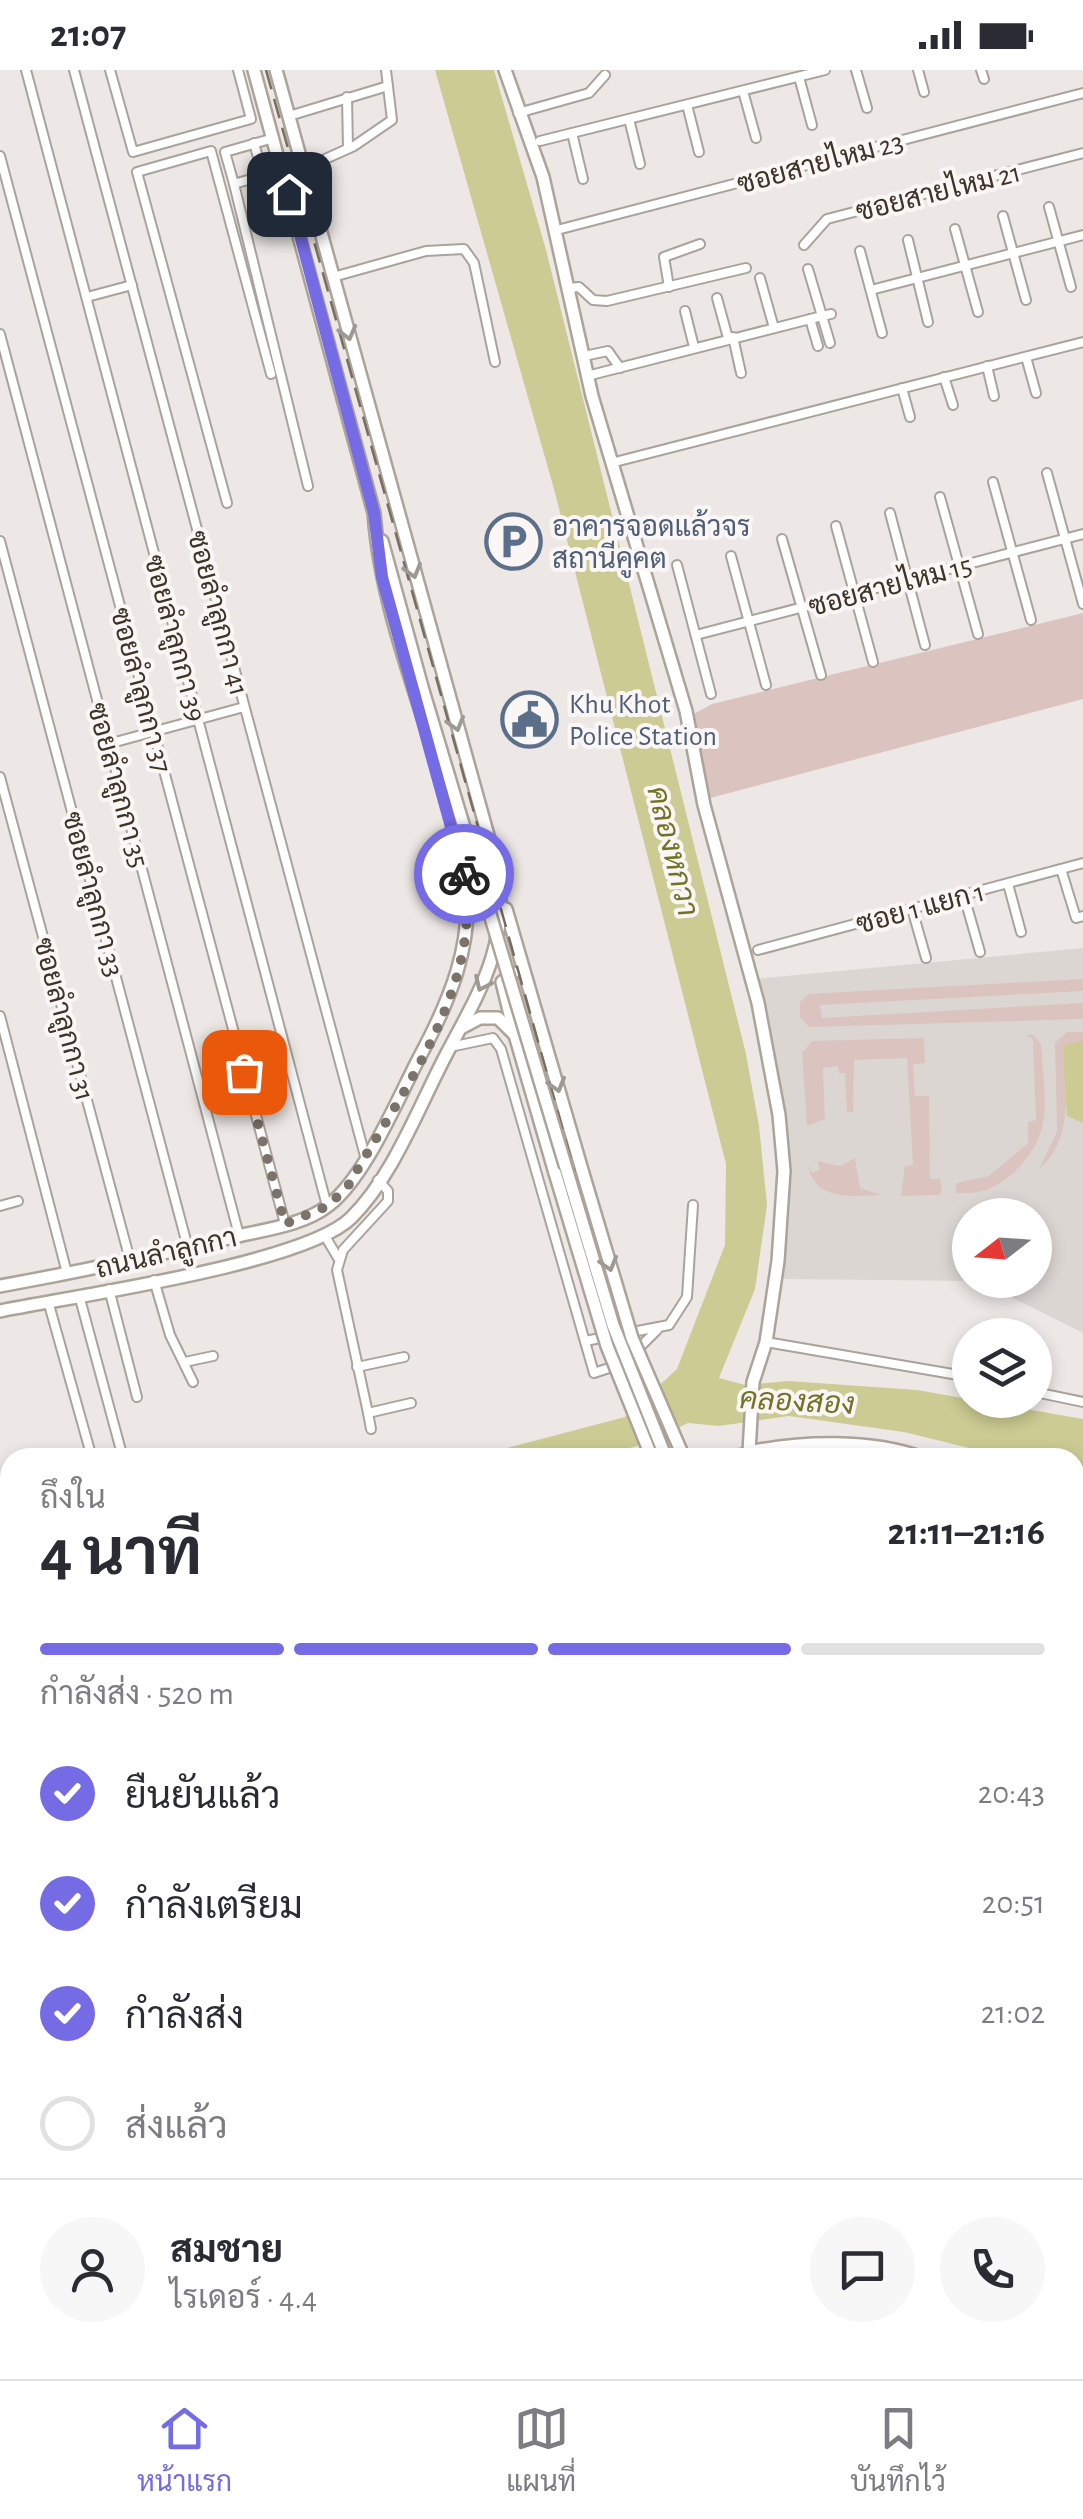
<!DOCTYPE html>
<html lang="th">
<head>
<meta charset="utf-8">
<style>
  :root { --surface:#fff; --page:#f7f7f7; --text:#2b2b33; --muted:#7c7c81; --line:#e1e1e2; --accent:#756be4 }
  body { margin:0; font-family:"Alegreya Sans",Sarabun,sans-serif; background:var(--page); color:var(--text); height:100vh; display:flex; flex-direction:column; font-size:38px; white-space:nowrap }
  * { box-sizing:border-box; margin:0 }
  p { font-size:32px; color:var(--muted) }
  .icon { flex:none; width:55px; height:55px; fill:none; stroke:currentColor; stroke-width:2; stroke-linecap:round; stroke-linejoin:round }
  .map { position:relative; flex:1; overflow:hidden }
  .sheet { position:absolute; left:0px; top:1378px; width:1085px; height:932px; display:flex; flex-direction:column; background:var(--surface); border-radius:30px 30px 0 0; box-shadow:0 5px 15px #0003 }
  .sheet>* { flex:none }
  .needle { width:65px; rotate:253deg }
  .controls { position:absolute; left:952px; top:1128px; display:grid; gap:20px }
  .controls a { display:grid; place-items:center; width:100px; height:100px; border-radius:50%; background:var(--surface); box-shadow:0 5px 15px #0003; font-size:50px }
  .pin { position:absolute; display:grid; place-items:center; width:85px; height:85px; color:#fff; margin:-42px; border-radius:20px; box-shadow:0 5px 15px #0006 }
  .courier { position:absolute; display:grid; place-items:center; width:100px; height:100px; margin:-50px; border:8px solid #756be4; border-radius:50%; background:#fff; color:#222; box-shadow:0 2px 12px #0007 }
  .headline em { font-style:normal; font-weight:700 }
  .headline div { display:flex; flex-direction:column-reverse }
  .headline { display:flex; align-items:center; justify-content:space-between; height:170px; padding:0 40px }
  h1 { font-size:65px; font-weight:700; line-height:75px }
  .bar { display:grid; grid-template-columns:repeat(4,1fr); gap:15px 10px; align-content:center; height:120px; padding:0 40px }
  .bar i { height:12px; border-radius:8px; background:var(--line) }
  .bar .selected { background:var(--accent) }
  .bar p { grid-column:span 4 }
  .line { display:flex; align-items:center; gap:25px; padding:0 40px; border-top:2px solid var(--line) }
  .line div { flex:1 }
  .round { display:grid; place-items:center; flex:none; width:105px; height:105px; border-radius:52px; background:var(--page) }
  ol { padding:0 40px; list-style:none }
  li { display:flex; align-items:center; gap:30px; height:110px }
  li p { margin-inline-start:auto }
  li .icon { padding:10px; border-radius:50%; background:var(--accent); color:#fff; stroke-width:4 }
  li:last-child { color:var(--muted) }
  li i { width:55px; height:55px; border:5px solid var(--line); border-radius:50% }
  .status { display:flex; justify-content:space-between; align-items:center; height:70px; padding:0 50px; background:var(--surface); direction:ltr }
  .status svg { height:28px; fill:currentColor }
  .menu { display:flex; justify-content:space-around; align-items:center; height:140px; border-top:2px solid var(--line); background:var(--surface); font-size:28px; color:var(--muted) }
  .menu a { display:grid; justify-items:center; gap:5px }
  .menu .selected { color:var(--accent) }
  .map>svg:first-child { display:block }
</style>
</head>
<body>
<div class="status"><b>21:07</b><svg viewBox="0 0 49 12"><path d="M0 12V9h3v3zM5 12V6h3v6zM10 12V3h3v9zM15 12V0h3v12zM26 1h20v11H26zM47 4h2v5h-2z"/></svg></div>
<div class="map">
<svg width="1083" height="2309" viewBox="0 0 1083 2309">
  <rect width="100%" height="100%" fill="#ede8e5"/>
  <path fill="#dcd6d3" fill-rule="evenodd" d="M1083,878V1263L979,1211L780,1209L791,1099L755,909ZM970,1145H1035V1210H970Z"/>
  <g fill="#dbc3c0">
    <path d="M1083,543V629L710,728L692,645L712,634Z"/>
    <path d="M1083,909V921L820,935L822,948L1083,933V949L809,957L800,947V932L808,924Z"/>
    <path d="M1067,962H1083V971L1064,977C1065,1019 1075,1069 1039,1099L1057,1062L1055,973Z"/>
    <path d="M1025,965H1033L1041,974C1044,1028 1056,1064 1013,1103C995,1119 980,1125 956,1123V1113L989,1106L1028,1073V1052L1036,1050L1033,969Z"/>
    <path d="M924,968L925,993L913,994L915,1026H929L930,1109H940L942,1120L939,1125L901,1126L905,1096L913,1095L907,988L854,990L853,1042H847L845,1003H839L838,996L823,998L825,1049L807,1056L802,983L812,971Z"/>
    <path d="M855,1088L860,1118L881,1125C851,1126 814,1132 808,1094L812,1103L820,1100L817,1091L841,1096Z"/>
  </g>
  <g fill="#cccb93">
    <path d="M435,0H494L546,180L746,984L759,1056L767,1135L755,1219L719,1308L745,1315L788,1311L917,1320L1083,1349V1399L1075,1398V1388L1006,1387L904,1362L789,1346L719,1356L688,1353L641,1375L594,1387H473L625,1347L677,1299L725,1175L726,1094L554,419Z"/>
    <path d="M1083,971V1053L1067,1046L1063,983L1065,974Z"/>
  </g>
  <g fill="none" stroke-linecap="round" stroke-linejoin="round">
    <g stroke="#cccb93" stroke-width="2.5">
      <path d="M715,2300L718,2309"/>
      <path d="M800,2300L803,2309"/>
    </g>
    <g stroke="#cccb93" stroke-width="10">
      <path d="M0,1620L10,1617"/>
      <path d="M0,1741L10,1779"/>
      <path d="M146,2300L148,2309"/>
      <path d="M591,2300L594,2309"/>
    </g>
    <defs>
      <g id="street">
        <path d="M26,0L327,1136"/>
        <path d="M74,0L365,1086"/>
        <path d="M110,0L133,82L251,49L238,0"/>
        <path d="M856,0L867,38"/>
        <path d="M918,0L924,22"/>
        <path d="M981,0L984,9"/>
        <path d="M799,7L812,55"/>
        <path d="M743,21L756,68"/>
        <path d="M347,27L348,78"/>
        <path d="M687,35L699,82"/>
        <path d="M518,43L589,23L605,5"/>
        <path d="M289,46L388,16"/>
        <path d="M629,49L640,94"/>
        <path d="M572,63L583,109"/>
        <path d="M274,68L225,82L234,114L282,100"/>
        <path d="M540,71L825,0"/>
        <path d="M254,73L263,105"/>
        <path d="M0,86L285,1154"/>
        <path d="M303,99L354,76L392,50L386,0"/>
        <path d="M234,114L308,416"/>
        <path d="M1049,137L1071,217"/>
        <path d="M1003,146L1026,230"/>
        <path d="M955,159L978,242"/>
        <path d="M557,160L1083,23"/>
        <path d="M908,170L928,252"/>
        <path d="M804,175L827,149L1083,83"/>
        <path d="M860,181L882,263"/>
        <path d="M333,207L426,181L464,179L474,193L495,292"/>
        <path d="M760,208L774,258"/>
        <path d="M669,217L664,187L700,174"/>
        <path d="M569,218L579,217L593,230L607,231L746,198"/>
        <path d="M871,220L1083,165"/>
        <path d="M87,227L132,215"/>
        <path d="M717,228L728,268"/>
        <path d="M685,241L694,277"/>
        <path d="M810,249L818,276"/>
        <path d="M0,264L239,1165"/>
        <path d="M733,267L741,303"/>
        <path d="M830,273L822,246L831,244"/>
        <path d="M584,286L608,281L620,298"/>
        <path d="M1026,287L1036,323"/>
        <path d="M987,296L994,326"/>
        <path d="M587,306L822,246L808,199"/>
        <path d="M944,307L953,335"/>
        <path d="M902,318L910,347"/>
        <path d="M611,393L1083,272"/>
        <path d="M1047,403L1083,534"/>
        <path d="M993,412L1031,550"/>
        <path d="M940,427L978,564"/>
        <path d="M227,433L137,102L211,81L271,304"/>
        <path d="M890,443L925,575"/>
        <path d="M836,456L873,592"/>
        <path d="M782,469L821,605"/>
        <path d="M0,471L188,1178"/>
        <path d="M731,486L766,615"/>
        <path d="M677,495L711,624"/>
        <path d="M696,565L1083,464"/>
        <path d="M108,674L244,637"/>
        <path d="M0,707L130,1190"/>
        <path d="M1061,799L1076,848L1083,846"/>
        <path d="M1008,814L1021,862"/>
        <path d="M964,826L980,882"/>
        <path d="M912,839L926,888"/>
        <path d="M758,880L1083,793"/>
        <path d="M0,946L67,1203"/>
        <path d="M450,977L493,968L501,979L594,1303L624,1293L657,1260"/>
        <path d="M378,1110L388,1121V1131L343,1180L337,1200L368,1343L411,1333"/>
        <path d="M0,1136L18,1131"/>
        <path d="M325,1166L338,1188"/>
        <path d="M154,1210L170,1265L193,1312"/>
        <path d="M109,1219L137,1327"/>
        <path d="M79,1225L123,1388"/>
        <path d="M48,1231L92,1388"/>
        <path d="M585,1271L669,1255L687,1227L693,1135"/>
        <path d="M766,1272L970,1307"/>
        <path d="M185,1292L213,1286"/>
        <path d="M357,1297L404,1287"/>
        <path d="M1035,1322L1083,1332"/>
        <path d="M368,1343L371,1359"/>
        <path d="M844,1377L857,1388"/>
        <path d="M718,1388L749,1382L757,1388"/>
        <path d="M1075,1551L1083,1542"/>
        <path d="M1075,1553L1083,1559"/>
        <path d="M0,1571L10,1568"/>
        <path d="M0,1601L10,1599"/>
        <path d="M0,1629L10,1627"/>
        <path d="M1075,1638L1083,1644"/>
        <path d="M0,1666L10,1663"/>
        <path d="M2,1703L10,1701"/>
        <path d="M1075,1820L1083,1827"/>
        <path d="M0,1908L10,1945"/>
        <path d="M0,1975L10,1972"/>
        <path d="M1075,1983L1083,1979"/>
        <path d="M1075,2032L1083,2029"/>
        <path d="M1075,2062L1083,2059"/>
        <path d="M0,2081L10,2079"/>
        <path d="M1075,2095L1083,2111"/>
        <path d="M0,2148L10,2154"/>
        <path d="M1075,2170L1083,2168"/>
        <path d="M1075,2222L1083,2219"/>
        <path d="M0,2288L10,2286"/>
        <path d="M99,2300L101,2309"/>
        <path d="M678,2300L680,2309"/>
        <path d="M757,2300L759,2309"/>
        <path d="M847,2300L849,2309"/>
        <path d="M977,2300L982,2309"/>
        <path d="M163,2309L198,2300"/>
        <path d="M303,2309L315,2306"/>
        <path d="M456,2309L492,2300"/>
        <path d="M992,2309L1012,2300"/>
      </g>
      <g id="secondary">
        <path d="M505,0L543,107L592,326L686,641L704,735L758,933L779,1045L784,1101L778,1191L766,1272L753,1312L749,1382C802,1371 871,1369 923,1388"/>
        <path d="M382,471L422,617"/>
        <path d="M506,839L582,1100"/>
        <path d="M513,903L502,912L513,957"/>
        <path d="M463,957L480,948H498L515,965L555,1103"/>
        <path d="M0,1216C77,1202 153,1186 229,1168C261,1160 303,1156 329,1135C366,1106 397,1030 419,988C449,932 475,873 465,808C447,684 383,569 374,443L254,0"/>
        <path d="M0,1241C74,1226 304,1194 351,1148C394,1105 419,1036 447,983C481,919 510,874 497,798L276,0"/>
        <path d="M1075,1421L1083,1422"/>
        <path d="M1075,1854L1083,1861"/>
        <path d="M1075,1887L1083,1894"/>
      </g>
    </defs>
    <use href="#street" stroke="#aaa39c" stroke-width="12"/>
    <use href="#secondary" stroke="#aca399" stroke-width="16"/>
    <use href="#street" stroke="#fff" stroke-width="8"/>
    <use href="#secondary" stroke="#fff" stroke-width="11"/>
    <g stroke="#786e60" stroke-width="2.5" stroke-dasharray="20 10" stroke-linecap="butt">
      <path d="M266,0L611,1232L674,1388"/>
      <path d="M1075,1876L1083,1883"/>
    </g>
    <defs>
      <g id="secondary-bridge">
        <path d="M422,617L613,1255L666,1388"/>
        <path d="M582,1100L632,1268L684,1388"/>
        <path d="M555,1103L607,1276L652,1388"/>
      </g>
    </defs>
    <use href="#secondary-bridge" stroke="#aca399" stroke-width="16" stroke-linecap="butt"/>
    <use href="#secondary-bridge" stroke="#fff" stroke-width="11"/>
  </g>
  <defs><path id="oneway-chevron" d="M-2-3.5L2.5 0L-2 3.5" fill="none" stroke-width="1.6" stroke-linecap="round" stroke-linejoin="round" transform="scale(2.5)"/></defs>
  <g stroke="#9e9992">
    <use href="#oneway-chevron" transform="translate(348 263) rotate(75)"/>
    <use href="#oneway-chevron" transform="translate(413 501) rotate(74)"/>
    <use href="#oneway-chevron" transform="translate(456 654) rotate(74)"/>
    <use href="#oneway-chevron" transform="translate(482 914) rotate(115)"/>
    <use href="#oneway-chevron" transform="translate(557 1015) rotate(74)"/>
    <use href="#oneway-chevron" transform="translate(609 1194) rotate(74)"/>
  </g>
  <g fill="none" stroke-linecap="round" stroke-linejoin="round">
    <path stroke="#7b7269" stroke-width="10" stroke-dasharray="0 18" d="M244,1002L285,1154L328,1136L348,1116C400,1024 484,916 464,804"/>
    <path stroke="#756be4" stroke-width="12" d="M289,124L374,443L382,507L464,804"/>
  </g>
  <defs>
    <symbol id="parking-ring" viewBox="-11 -11 22 22"><circle r="9.5" fill="#f9f6f5" stroke="#5c6f8a" stroke-width="1.5"/><path d="M-3.5-5.5H1a3.5 3.5 0 0 1 0 7H-1V5.5H-3.5ZM-1-3.4V-.6H.8a1.4 1.4 0 0 0 0-2.8Z" fill="#5c6f8a"/></symbol>
    <symbol id="civic-ring" viewBox="-11 -11 22 22"><circle r="9.5" fill="#f9f6f5" stroke="#5c6f8a" stroke-width="1.5"/><path d="M-.6-6.5H3V-4.5H.6V-3L4-1V1h2V6H-6V1h2V-1L-.6-3ZM-1.2 2.5V6h2.4V2.5Z" fill="#5c6f8a"/></symbol>
  </defs>
  <g fill-rule="evenodd">
    <use href="#parking-ring" x="482" y="440" width="63" height="63"/>
    <use href="#civic-ring" x="498" y="618" width="63" height="63"/>
  </g>
  <g text-anchor="middle" stroke-width="8" stroke-linejoin="round" paint-order="stroke">
    <g font-size="28" fill="#3d3326" stroke="#f9f6f5">
      <text transform="translate(820 92) rotate(-15)" y="10">ซอยสายไหม 23</text>
      <text transform="translate(938 121) rotate(-14)" y="10">ซอยสายไหม 21</text>
      <text transform="translate(890 515) rotate(-15)" y="10">ซอยสายไหม 15</text>
      <text transform="translate(219 543) rotate(75)" y="10">ซอยลำลูกกา 41</text>
      <text transform="translate(176 568) rotate(75)" y="10">ซอยลำลูกกา 39</text>
      <text transform="translate(142 620) rotate(75)" y="10">ซอยลำลูกกา 37</text>
      <text transform="translate(119 715) rotate(75)" y="10">ซอยลำลูกกา 35</text>
      <text transform="translate(94 824) rotate(75)" y="10">ซอยลำลูกกา 33</text>
      <text transform="translate(920 837) rotate(-15)" y="10">ซอย 1 แยก 1</text>
      <text transform="translate(65 949) rotate(75)" y="10">ซอยลำลูกกา 31</text>
      <text transform="translate(166 1182) rotate(-13)" y="10">ถนนลำลูกกา</text>
    </g>
    <g font-size="28" fill="#4e5e75" stroke="#f9f6f5" text-anchor="start">
      <text x="552" y="466">อาคารจอดแล้วจร<tspan x="552" dy="32">สถานีคูคต</tspan></text>
      <text x="569" y="643">Khu Khot<tspan x="569" dy="32">Police Station</tspan></text>
    </g>
    <g font-size="30" font-style="italic" fill="#737325" stroke="#f9f6f5">
      <text transform="translate(673 781) rotate(76)" y="10">คลองหกวา</text>
      <text transform="translate(797 1331) rotate(3)" y="10">คลองสอง</text>
    </g>
  </g>
</svg>
<div class="controls">
<a><svg class="needle" viewBox="-14 -14 28 28"><path d="M0-13l5 13h-10z" fill="#e53935"/><path d="M0 13l5-13h-10z" fill="#7c7c81"/></svg></a>
<a><svg class="icon" aria-label="layers" viewBox="0 0 24 24"><path d="M12 4l9 5-9 5-9-5zM3 14l9 5 9-5"/></svg></a>
</div>
<div class="pin" style="left:244px;top:1002px;background:#ea580c"><svg class="icon" aria-label="bag" viewBox="0 0 24 24"><path d="M5 8h14l-1 12H6zM9 8a3 3 0 0 1 6 0"/></svg></div>
<div class="pin" style="left:289px;top:124px;background:#1f2937"><svg class="icon" aria-label="home" viewBox="0 0 24 24"><path d="M3 11l9-7 9 7M6 9v11h12V9"/></svg></div>
<div class="courier" style="left:464px;top:804px"><svg class="icon" aria-label="bike" viewBox="0 0 24 24"><circle cx="6" cy="16" r="4"/><circle cx="18" cy="16" r="4"/><path d="M6 16l4-8h5l3 8M10 8l3 8H6M13 5h3"/></svg></div>
<section class="sheet">
<div class="headline"><div><h1>4 นาที</h1><p>ถึงใน</p></div><em>21:11–21:16</em></div>
<div class="bar"><i class="selected"></i><i class="selected"></i><i class="selected"></i><i></i><p>กำลังส่ง · 520 m</p></div>
<ol>
<li><svg class="icon" aria-label="check" viewBox="0 0 24 24"><path d="M5 12l5 5 9-10"/></svg>ยืนยันแล้ว<p>20:43</p></li>
<li><svg class="icon" aria-label="check" viewBox="0 0 24 24"><path d="M5 12l5 5 9-10"/></svg>กำลังเตรียม<p>20:51</p></li>
<li><svg class="icon" aria-label="check" viewBox="0 0 24 24"><path d="M5 12l5 5 9-10"/></svg>กำลังส่ง<p>21:02</p></li>
<li><i></i>ส่งแล้ว</li>
</ol>
<div class="line" style="height:180px"><a class="round"><svg class="icon" aria-label="person" viewBox="0 0 24 24"><circle cx="12" cy="8" r="4"/><path d="M4 21q1-7 8-7t8 7"/></svg></a><div><b>สมชาย</b><p>ไรเดอร์ · 4.4</p></div><a class="round"><svg class="icon" aria-label="chat" viewBox="0 0 24 24"><path d="M4 5h16v11H9l-5 4z"/></svg></a><a class="round"><svg class="icon" aria-label="phone" viewBox="0 0 24 24"><path d="M5 4h4l2 5-3 2q2 4 5 5l2-3 5 2v4C11 20 4 13 5 4z"/></svg></a></div>
</section>
</div>
<nav class="menu">
<a class="selected"><svg class="icon" aria-label="home" viewBox="0 0 24 24"><path d="M3 11l9-7 9 7M6 9v11h12V9"/></svg>หน้าแรก</a>
<a><svg class="icon" aria-label="map" viewBox="0 0 24 24"><path d="M3 6l6-2 6 2 6-2v14l-6 2-6-2-6 2zM9 4v14M15 6v14"/></svg>แผนที่</a>
<a><svg class="icon" aria-label="saved" viewBox="0 0 24 24"><path d="M7 4h10v16l-5-4-5 4z"/></svg>บันทึกไว้</a>
</nav>
</body>
</html>
